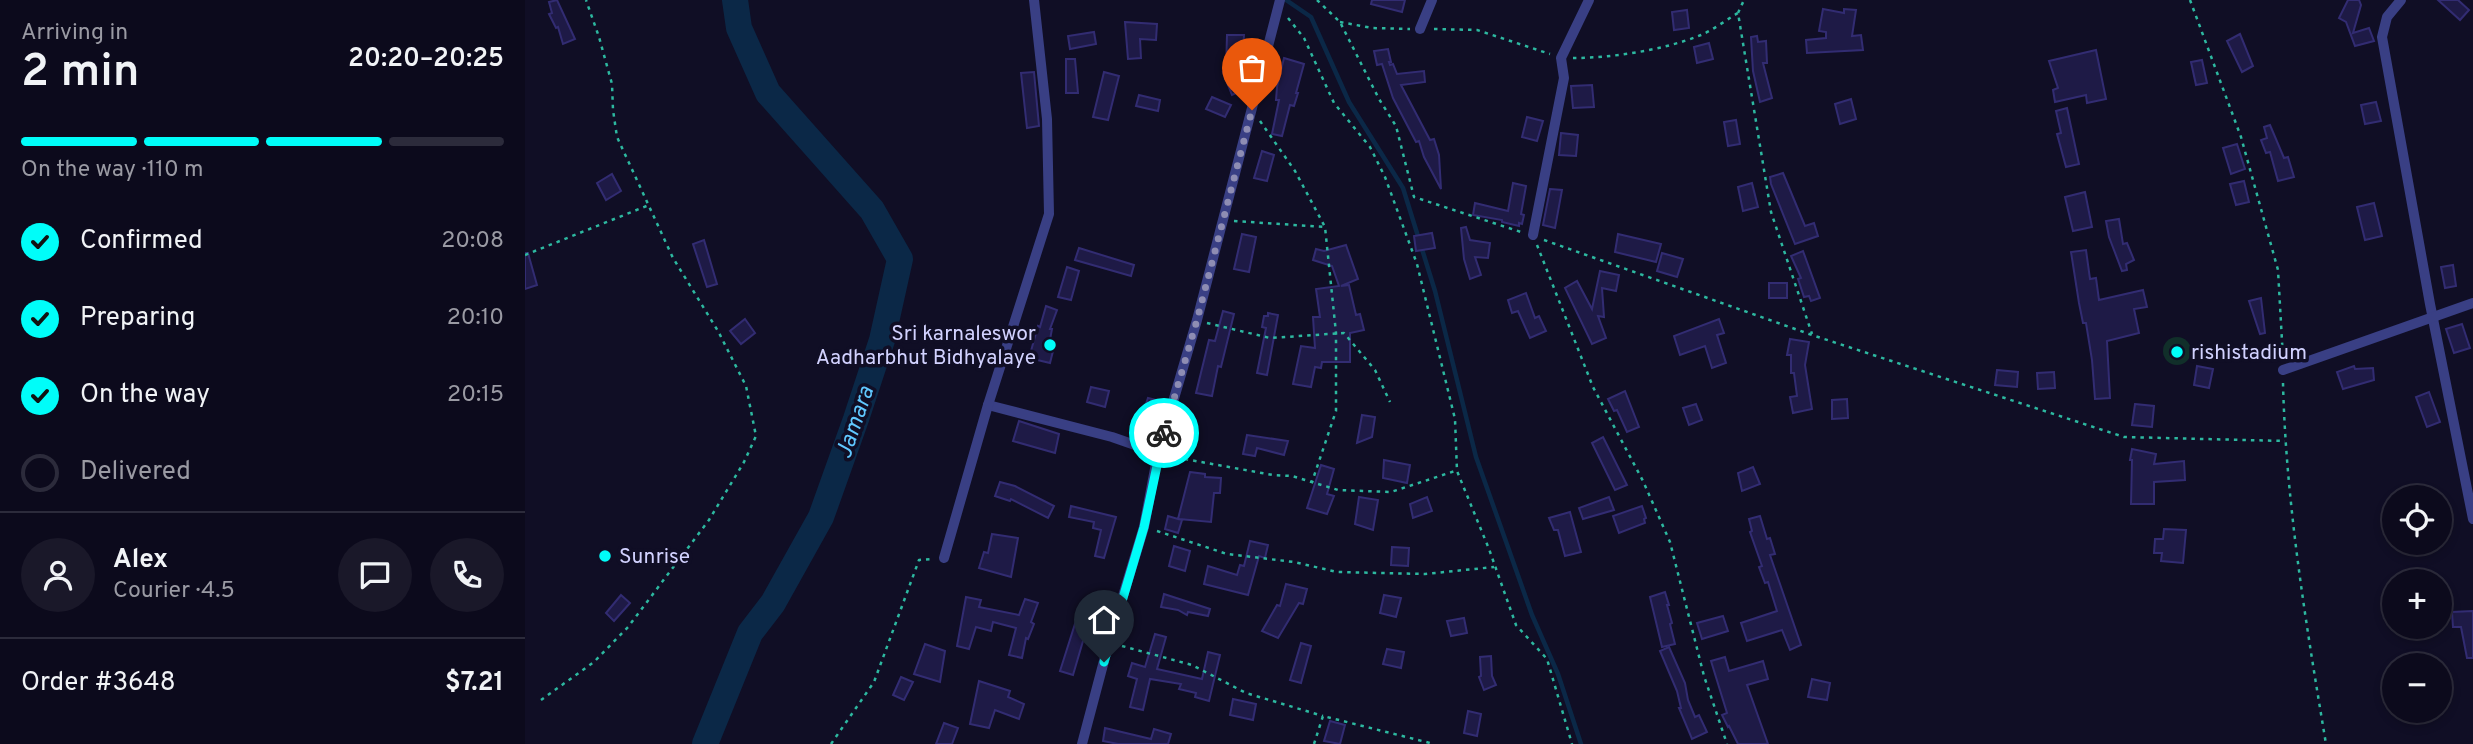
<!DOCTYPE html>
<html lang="en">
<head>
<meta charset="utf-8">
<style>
  :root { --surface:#0c0a1c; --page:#1a1829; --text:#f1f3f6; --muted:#9a9aa3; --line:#2c2b3b; --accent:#00fdf9 }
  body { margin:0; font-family:Overpass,sans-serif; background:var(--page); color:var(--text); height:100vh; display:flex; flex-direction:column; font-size:26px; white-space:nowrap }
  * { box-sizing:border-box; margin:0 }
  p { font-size:23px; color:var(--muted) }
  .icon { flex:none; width:38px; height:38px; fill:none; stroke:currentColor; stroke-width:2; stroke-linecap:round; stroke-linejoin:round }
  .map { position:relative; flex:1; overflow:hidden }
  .panel { display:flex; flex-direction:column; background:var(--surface); width:525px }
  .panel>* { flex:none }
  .tools { position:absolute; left:1857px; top:485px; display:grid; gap:14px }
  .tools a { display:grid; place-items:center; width:70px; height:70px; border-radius:50%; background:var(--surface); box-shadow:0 4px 10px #0003,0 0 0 2px var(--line); font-size:35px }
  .pin { position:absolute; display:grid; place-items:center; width:60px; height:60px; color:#fff; margin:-72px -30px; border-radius:50% 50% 50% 0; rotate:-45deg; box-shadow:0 0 7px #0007 }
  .pin .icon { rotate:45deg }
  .courier { position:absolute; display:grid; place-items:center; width:70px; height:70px; margin:-35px; border:5px solid #00fdf9; border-radius:50%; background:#fff; color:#222; box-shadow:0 2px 9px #0007 }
  .head em { font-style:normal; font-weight:600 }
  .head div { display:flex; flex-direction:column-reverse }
  .head { display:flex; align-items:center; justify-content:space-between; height:119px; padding:0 21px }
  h1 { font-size:46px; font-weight:600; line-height:52px }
  .bar { display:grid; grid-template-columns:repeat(4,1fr); gap:10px 7px; align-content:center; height:84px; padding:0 21px }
  .bar i { height:9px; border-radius:5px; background:var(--line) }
  .bar .selected { background:var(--accent) }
  .bar p { grid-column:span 4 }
  .line { display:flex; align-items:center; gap:18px; padding:0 21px; border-top:2px solid var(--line) }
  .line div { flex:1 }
  .round { display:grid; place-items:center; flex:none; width:74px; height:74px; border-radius:37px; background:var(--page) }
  ol { padding:0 21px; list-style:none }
  li { display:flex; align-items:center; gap:21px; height:77px }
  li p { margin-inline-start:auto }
  li .icon { padding:7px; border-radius:50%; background:var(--accent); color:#111; stroke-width:4 }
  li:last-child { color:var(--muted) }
  li i { width:38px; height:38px; border:4px solid var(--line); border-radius:50% }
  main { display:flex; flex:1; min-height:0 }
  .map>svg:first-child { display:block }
</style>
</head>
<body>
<main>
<section class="panel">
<div class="head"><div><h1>2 min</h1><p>Arriving in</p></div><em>20:20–20:25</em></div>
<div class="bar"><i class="selected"></i><i class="selected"></i><i class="selected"></i><i></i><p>On the way · 110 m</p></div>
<ol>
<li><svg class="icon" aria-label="check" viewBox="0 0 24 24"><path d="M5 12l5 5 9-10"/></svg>Confirmed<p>20:08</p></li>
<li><svg class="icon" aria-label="check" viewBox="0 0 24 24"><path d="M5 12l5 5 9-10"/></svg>Preparing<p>20:10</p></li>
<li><svg class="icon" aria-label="check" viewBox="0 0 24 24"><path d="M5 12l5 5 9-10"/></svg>On the way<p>20:15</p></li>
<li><i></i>Delivered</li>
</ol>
<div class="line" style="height:126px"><a class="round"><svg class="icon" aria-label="person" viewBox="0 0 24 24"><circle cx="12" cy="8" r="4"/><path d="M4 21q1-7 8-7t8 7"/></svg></a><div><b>Alex</b><p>Courier · 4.5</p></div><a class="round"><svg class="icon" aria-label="chat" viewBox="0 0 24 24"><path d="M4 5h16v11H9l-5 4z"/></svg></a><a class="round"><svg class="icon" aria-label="phone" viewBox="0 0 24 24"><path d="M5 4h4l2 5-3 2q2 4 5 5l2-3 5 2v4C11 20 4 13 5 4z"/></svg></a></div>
<div class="line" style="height:91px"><div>Order #3648</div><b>$7.21</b></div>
</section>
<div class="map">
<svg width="1948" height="744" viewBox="0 0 1948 744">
  <rect width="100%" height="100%" fill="#100e25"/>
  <circle fill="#112f2a" cx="1652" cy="351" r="14"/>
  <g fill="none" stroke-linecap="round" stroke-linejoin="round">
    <path stroke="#0b2847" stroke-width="4.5" d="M761,0L786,17L824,102L878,188L910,291L951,457L1007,615L1033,674L1056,744"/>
    <path stroke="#0b2847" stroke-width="26" d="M180,744L225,633L248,603L296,517L331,419L357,340L375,259L347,210L243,93L214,28L210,0"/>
  </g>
  <g fill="#1e1a46" stroke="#322c72" stroke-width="2">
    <path d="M32,0L50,39L38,44L33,27L31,28L24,14L27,13L24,2Z"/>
    <path d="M847,0H880L877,12L846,4Z"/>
    <path d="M1823,0H1834L1836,5L1828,33L1844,28L1849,41L1830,46L1821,22L1814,18Z"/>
    <path d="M1913,0H1933L1944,10L1935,20Z"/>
    <path d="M1298,9L1319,13V9L1331,10L1327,36L1336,35L1338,50L1282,53L1281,40L1301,38V32L1294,31Z"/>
    <path d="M1162,10L1164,28L1149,30L1147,12Z"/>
    <path d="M600,22L632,24L631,40L615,39L616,58L603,59Z"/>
    <path d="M569,32L571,44L545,49L543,36Z"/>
    <path d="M1715,34L1728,66L1717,72L1702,41Z"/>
    <path d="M702,35H719L718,61L707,60L718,90L707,95L698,72L701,71Z"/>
    <path d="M1232,36L1233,42L1241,41L1242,63H1238L1247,98L1235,102L1228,71L1226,37Z"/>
    <path d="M1184,43L1188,59L1172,63L1169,47Z"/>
    <path d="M863,49L866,62H864L865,65L868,64L872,74L899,71L900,82L876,85L905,140L909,139L914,155L916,189L899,157L894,141L891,142L868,98L857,64L852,65L849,51Z"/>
    <path d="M1571,50L1581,99L1562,103L1561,95L1530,102L1528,90L1533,88L1524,61Z"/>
    <path d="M759,58L779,64L771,93H773L769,106L765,105L757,136L747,134L754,100H751L752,87Z"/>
    <path d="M541,59H550L553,93H541Z"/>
    <path d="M1677,60L1682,83L1671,85L1666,62Z"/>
    <path d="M509,72L514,126L502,128L496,73Z"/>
    <path d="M579,72L594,76L583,120L568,117Z"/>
    <path d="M1067,85L1069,107L1048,108L1046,86Z"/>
    <path d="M614,95L635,100L633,111L611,106Z"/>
    <path d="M687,97L706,105L700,117L681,109Z"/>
    <path d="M1326,99L1331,119L1315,124L1310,104Z"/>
    <path d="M1851,102L1856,121L1840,124L1836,105Z"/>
    <path d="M1542,108L1554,164L1541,167L1532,134L1536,133L1531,111Z"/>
    <path d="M1002,117L1018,121L1012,141L997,137Z"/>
    <path d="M1211,120L1215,144L1203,146L1199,122Z"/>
    <path d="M1745,125L1759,158L1763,157L1769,177L1753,181L1745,152L1741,153L1736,140L1742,138L1739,127Z"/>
    <path d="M1036,133L1053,135L1051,156L1034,155Z"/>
    <path d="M1712,144L1720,169L1706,174L1698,148Z"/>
    <path d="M737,151L749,155L742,181L729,178Z"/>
    <path d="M1258,173L1280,226L1289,223L1293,236L1270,244L1246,184L1245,177Z"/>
    <path d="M87,174L96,191L81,200L72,183Z"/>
    <path d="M1719,181L1724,202L1711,205L1705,184Z"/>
    <path d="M988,183L1001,186L996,214L999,215L997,224L994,223V226L977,222V220L948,215L950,203L983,211Z"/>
    <path d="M1227,183L1233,207L1218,211L1213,187Z"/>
    <path d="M1025,189L1037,190L1030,228L1018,225Z"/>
    <path d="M1560,192L1567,227L1548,231L1540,197Z"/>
    <path d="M1849,203L1857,236L1840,240L1832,207Z"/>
    <path d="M1594,219L1598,244L1602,243L1609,260L1601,264L1602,270L1597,271L1584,237L1581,221Z"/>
    <path d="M941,227L945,240L965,243L963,258L950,257L956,275L945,279L939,259L936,228Z"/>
    <path d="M907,233L910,248L891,251L889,236Z"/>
    <path d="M717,234L731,237L724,272L709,269Z"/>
    <path d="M1093,234L1136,244L1131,262L1090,252Z"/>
    <path d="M179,240L192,284L182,287L168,244Z"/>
    <path d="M821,245L833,279L816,286L824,285L831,315L835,314L839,330L825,333V362H797L796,368L790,367L786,387L768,384L776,346L790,348L788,317H795L791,289L814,286L807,266L788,260L791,249L799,251Z"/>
    <path d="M554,248L609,265L606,276L550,260Z"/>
    <path d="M1561,250L1565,279L1571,278L1574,300L1618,290L1622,307L1609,309L1614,333L1582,341L1585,398L1570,399L1567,360L1561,323H1558L1554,303L1546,252Z"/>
    <path d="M1278,251L1295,298L1286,301L1284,296L1279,297L1273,279L1276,278L1266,256Z"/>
    <path d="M0,253H3L12,285L0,289Z"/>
    <path d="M1137,253L1158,259L1152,277L1132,271Z"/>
    <path d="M1928,265L1931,286L1920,288L1916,267Z"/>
    <path d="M542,267L554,271L546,300L533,297Z"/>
    <path d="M1075,271L1094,275L1091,291L1077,288L1079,317L1073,316L1081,338L1067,344L1040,288L1052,281L1067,309Z"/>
    <rect x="1244" y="283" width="18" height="15"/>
    <path d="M1001,293L1010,318L1014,316L1021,331L1005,338L993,311L987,313L983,300Z"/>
    <path d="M1736,298L1740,333L1735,334L1724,301Z"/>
    <path d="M521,306L532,310L525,329H527L523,350L528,351L525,363L504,358L513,326L515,327Z"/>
    <path d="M698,311L709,314L696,367L693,366L687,396L671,393L684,340L690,341Z"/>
    <path d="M743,313L753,315L742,375L732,373L741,328L737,327L739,316H743Z"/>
    <path d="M220,319L230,333L216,344L205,331Z"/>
    <path d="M1194,319L1199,333L1192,335L1201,363L1187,368L1180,346L1155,355L1149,336Z"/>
    <path d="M1937,324L1945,348L1929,353L1921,329Z"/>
    <path d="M1265,339L1284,342L1280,365L1287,409L1268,413L1265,397L1272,396L1269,373H1266V355H1262Z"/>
    <path d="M1672,366L1688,369L1684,388L1669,385Z"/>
    <path d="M1829,366L1830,369L1848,368L1849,380L1818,389L1812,372Z"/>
    <path d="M1472,370L1493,372L1492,387L1470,385Z"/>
    <path d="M1529,372L1530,388L1513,389L1512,373Z"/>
    <path d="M566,387L584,391L580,407L562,402Z"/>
    <path d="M1100,391L1114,427L1102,432L1092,410L1089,411L1083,399Z"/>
    <path d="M1904,392L1915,422L1902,427L1891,397Z"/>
    <path d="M623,398L631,400L630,403L635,405L630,421L626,420L622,436L611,433Z"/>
    <path d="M1322,399L1323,418L1307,419V400Z"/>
    <path d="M1171,404L1177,420L1164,425L1158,408Z"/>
    <path d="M1610,404L1629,406L1627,427L1607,425Z"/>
    <path d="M837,415L850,417L847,437L832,443Z"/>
    <path d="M494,421L534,434L530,453L488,441Z"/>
    <path d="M722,435L763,441L759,455L732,448L730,456L718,454Z"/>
    <path d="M1078,437L1102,485L1090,490L1067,443Z"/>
    <path d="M1607,449L1631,454L1629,464L1659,461L1660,480L1629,482V504H1606L1607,460H1605Z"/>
    <path d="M859,460L885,465L882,483L858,478Z"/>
    <path d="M796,465L809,469L802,494L809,496L802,514L782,508Z"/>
    <path d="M1228,467L1235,484L1217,491L1213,473Z"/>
    <path d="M665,472L680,474V477L696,478L695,493H689L686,522L654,519L657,520L653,533L640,529L643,516L653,519Z"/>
    <path d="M475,482L490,486L529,506L523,518L486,499L485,501L470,496Z"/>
    <path d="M834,497L853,500L848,530L830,524Z"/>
    <path d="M902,497L907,511L888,518L885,504Z"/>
    <path d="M1084,497L1089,510L1058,519L1054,508Z"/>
    <path d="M546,506L591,517L579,558L570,556L576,530L568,528L569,522L544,517Z"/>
    <path d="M1117,506L1121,518L1119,519L1120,523L1094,533L1088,516Z"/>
    <path d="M1045,512L1056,552L1040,556L1033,530H1029L1024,518Z"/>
    <path d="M1235,516L1242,539L1245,538L1250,554L1245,555L1276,645L1265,650L1257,630L1222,641L1216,623L1252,611L1243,582L1240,583L1234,567L1237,566L1225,532L1227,531L1224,519Z"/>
    <path d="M1639,529L1661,530L1658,563L1636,561L1637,553H1629L1630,539H1638Z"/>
    <path d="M467,534L493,538L486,577L454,568L459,552L463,553Z"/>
    <path d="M725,541L743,545L740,558L734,556L723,595L679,584L683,566L712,575L715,565L719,566Z"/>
    <path d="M649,546L665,551L660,571L644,566Z"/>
    <path d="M867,547L884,548L883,566L866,565Z"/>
    <path d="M761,584L782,589L778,604L774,603L753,638L737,631L752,605L755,606Z"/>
    <path d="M1140,592L1144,605H1142L1147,623L1145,624L1150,644L1137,647L1125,597Z"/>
    <path d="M639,594L685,609L683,616L663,612L662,615L653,610L636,607Z"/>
    <path d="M96,595L105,603L89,621L81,613Z"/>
    <path d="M859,595L876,598L871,617L855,613Z"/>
    <path d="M441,597L456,600L454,607L494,615L500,599L513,603L506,622L509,624L503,639L501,638L497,658L484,655L491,628L468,622L466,631L451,627L444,649L432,646Z"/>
    <path d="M556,605L560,606L558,641L548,675L535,671Z"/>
    <path d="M1948,611V658H1942L1936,627H1928L1927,612Z"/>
    <path d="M1198,616L1203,631L1177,639L1172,623Z"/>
    <path d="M939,618L942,633L926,636L922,621Z"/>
    <path d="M630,634L641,637L632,669L677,679L683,652L695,655L684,701L670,697L671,693L654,689L656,684L625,679L618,710L605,707L612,679L603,676L607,663L620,667Z"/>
    <path d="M776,643L786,646L776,683L765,680Z"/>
    <path d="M400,644L420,651L415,682L389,674Z"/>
    <path d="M1144,647L1160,683L1163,700L1170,717L1174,715L1182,732L1167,739L1154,708H1156L1152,691L1135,651Z"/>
    <path d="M862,649L879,652L876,668L858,664Z"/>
    <path d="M966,656L967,676L971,685L959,690L954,677L956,676L955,657Z"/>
    <path d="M1200,657L1204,671L1238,661L1243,679L1222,685L1243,744H1213L1204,726L1203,727L1197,715L1202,713L1186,661Z"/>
    <path d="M376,677L388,682L379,700L368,695Z"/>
    <path d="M1287,679L1305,683L1302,700L1283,697Z"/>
    <path d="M454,681L485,691L483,697L499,704L494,719L470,710L464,728L445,724Z"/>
    <path d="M708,699L731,704L728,720L705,715Z"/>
    <path d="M943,711L956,714L952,736L939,733Z"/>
    <path d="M805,721L820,725L815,744L799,741Z"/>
    <path d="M419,723L433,728L427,744H411Z"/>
    <path d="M580,728L626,739L629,729L646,734L643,744H593L578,741Z"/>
  </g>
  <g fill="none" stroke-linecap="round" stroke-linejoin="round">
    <g stroke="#2db8a0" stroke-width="2.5" stroke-dasharray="3.5 5" stroke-linecap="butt">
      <path d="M792,0L815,22L854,99L871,126L889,197L996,232"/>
      <path d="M1665,0L1716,137L1753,270L1758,359"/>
      <path d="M1213,13L1219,0"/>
      <path d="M763,18L779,38L809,103L845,147L860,177L892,264L930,419L932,471L964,549L991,625L1022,659L1047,744"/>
      <path d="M815,22L847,28L885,29"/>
      <path d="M909,29L952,30L1025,54"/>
      <path d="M1048,58C1087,58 1139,50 1176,35C1188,30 1201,20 1213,13L1246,212L1287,334"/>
      <path d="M735,121L770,171L800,227L811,333V411L787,482"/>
      <path d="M709,221L800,227"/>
      <path d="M1019,240L1287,335L1599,437L1760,441"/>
      <path d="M1012,245L1068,387L1118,481L1145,542L1179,676L1202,744"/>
      <path d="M0,255L124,205"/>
      <path d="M682,323L745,338L819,333L850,370L865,402"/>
      <path d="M1758,383C1761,504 1781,624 1801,744"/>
      <path d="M643,456L748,475L767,476L813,490L866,492L930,471"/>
      <path d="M632,531L702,554L769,562L812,572L900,574L969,567"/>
      <path d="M597,646L667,665L721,693L798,716"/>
      <path d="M16,700L69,662L103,627L184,520L219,462L231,436L221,386L193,331L148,258L92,137L88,110L87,84L74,37L61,0"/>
      <path d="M306,744L349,682L394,560L408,559"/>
      <path d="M789,744L798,716L909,744"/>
    </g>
    <g stroke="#393f84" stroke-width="10">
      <path d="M1876,0L1862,17L1857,37L1905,304L1948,519"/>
      <path d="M895,29L907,0"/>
      <path d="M1008,235L1039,78L1036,58L1064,0"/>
      <path d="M1758,370L1948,303"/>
      <path d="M463,405L587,437L633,453"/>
      <path d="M419,558L463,405L524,214L522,119L509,0"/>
      <path d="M557,744L584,642L619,527L633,453L672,320L755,0"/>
    </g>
  </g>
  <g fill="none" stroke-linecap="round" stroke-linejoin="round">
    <path stroke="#8e8db3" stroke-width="7" stroke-dasharray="0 12.6" d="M639,433L672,320L727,110"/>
    <path stroke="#00fdf9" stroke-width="9" d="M579,662L619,527L639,433"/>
  </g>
  <g fill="#00fdf9" stroke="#100e25" stroke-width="2.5">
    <circle cx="525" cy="345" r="7"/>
    <circle cx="1652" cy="352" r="7"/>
    <circle cx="80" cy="556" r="7"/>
  </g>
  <g text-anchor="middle" stroke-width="7" stroke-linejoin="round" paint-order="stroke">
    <g font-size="21" fill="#d2d2ff" stroke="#100e25" text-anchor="start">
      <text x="511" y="340" text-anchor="end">Sri karnaleswor<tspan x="511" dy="24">Aadharbhut Bidhyalaye</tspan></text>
      <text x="1666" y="359">rishistadium</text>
      <text x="94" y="563">Sunrise</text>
    </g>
    <g font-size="23" font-style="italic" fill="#60c8ff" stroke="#100e25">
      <text transform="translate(329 422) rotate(-71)" y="8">Jamara</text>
    </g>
  </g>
</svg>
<div class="tools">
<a><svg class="icon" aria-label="locate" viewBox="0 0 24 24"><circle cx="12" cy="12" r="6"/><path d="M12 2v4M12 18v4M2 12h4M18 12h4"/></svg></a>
<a>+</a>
<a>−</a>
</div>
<div class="pin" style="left:727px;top:110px;background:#ea580c"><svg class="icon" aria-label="bag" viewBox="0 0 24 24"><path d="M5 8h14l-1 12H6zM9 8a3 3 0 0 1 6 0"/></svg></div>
<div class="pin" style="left:579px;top:662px;background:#1f2937"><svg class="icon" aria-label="home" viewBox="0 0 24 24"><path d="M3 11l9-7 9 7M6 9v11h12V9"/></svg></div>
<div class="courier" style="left:639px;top:433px"><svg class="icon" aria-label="bike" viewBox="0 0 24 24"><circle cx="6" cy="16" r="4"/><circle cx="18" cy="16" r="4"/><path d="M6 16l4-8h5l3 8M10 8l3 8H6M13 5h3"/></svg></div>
</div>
</main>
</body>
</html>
